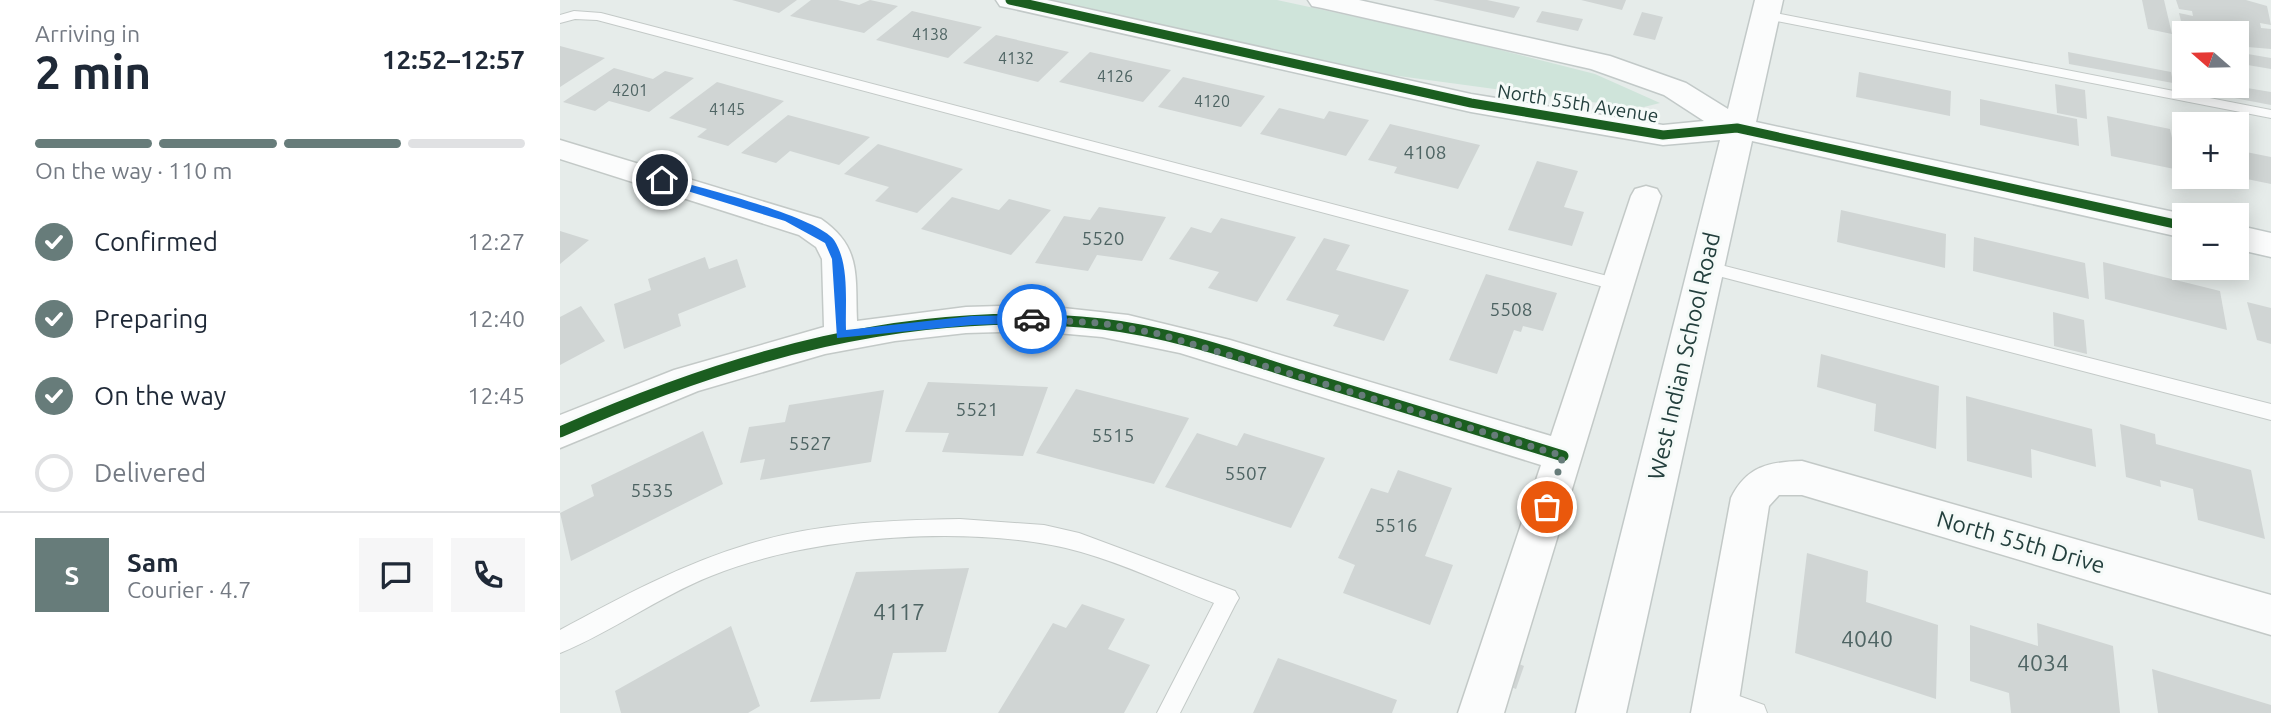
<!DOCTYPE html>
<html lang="en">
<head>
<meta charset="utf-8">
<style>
  :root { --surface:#fff; --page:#f6f6f7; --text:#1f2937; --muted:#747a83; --line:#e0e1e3; --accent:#677c7a }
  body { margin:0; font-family:Ubuntu,sans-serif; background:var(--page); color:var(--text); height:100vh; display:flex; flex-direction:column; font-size:26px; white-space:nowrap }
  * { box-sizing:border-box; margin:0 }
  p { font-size:23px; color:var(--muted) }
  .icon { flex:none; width:38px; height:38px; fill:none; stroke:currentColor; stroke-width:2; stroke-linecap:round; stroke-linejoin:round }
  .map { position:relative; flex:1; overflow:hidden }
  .side { display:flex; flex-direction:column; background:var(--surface); width:560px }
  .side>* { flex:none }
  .needle { width:46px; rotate:290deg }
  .fabs { position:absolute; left:1612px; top:21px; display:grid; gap:14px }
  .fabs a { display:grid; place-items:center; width:77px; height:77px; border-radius:0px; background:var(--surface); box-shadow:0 4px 18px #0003; font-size:35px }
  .pin { position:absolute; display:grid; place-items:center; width:60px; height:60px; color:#fff; margin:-30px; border:4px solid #fff; border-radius:50%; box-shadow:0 2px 7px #0007 }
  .courier { position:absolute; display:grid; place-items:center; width:70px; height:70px; margin:-35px; border:5px solid #1a73e8; border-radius:50%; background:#fff; color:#222; box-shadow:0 2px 9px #0007 }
  .headline em { font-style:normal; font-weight:700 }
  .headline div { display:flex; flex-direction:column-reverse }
  .headline { display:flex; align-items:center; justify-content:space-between; height:119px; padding:0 35px }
  h1 { font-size:46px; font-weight:700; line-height:52px }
  .bar { display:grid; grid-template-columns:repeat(4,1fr); gap:10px 7px; align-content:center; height:84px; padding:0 35px }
  .bar i { height:9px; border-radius:5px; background:var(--line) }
  .bar .selected { background:var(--accent) }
  .bar p { grid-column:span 4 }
  .line { display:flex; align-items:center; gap:18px; padding:0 35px; border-top:2px solid var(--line) }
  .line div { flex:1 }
  .round { display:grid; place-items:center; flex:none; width:74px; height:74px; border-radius:0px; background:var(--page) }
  ol { padding:0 35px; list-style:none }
  li { display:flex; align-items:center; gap:21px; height:77px }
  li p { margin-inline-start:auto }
  li .icon { padding:7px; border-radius:50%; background:var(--accent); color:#fff; stroke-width:4 }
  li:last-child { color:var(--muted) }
  li i { width:38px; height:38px; border:4px solid var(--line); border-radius:50% }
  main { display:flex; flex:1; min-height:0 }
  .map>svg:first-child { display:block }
</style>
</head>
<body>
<main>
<section class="side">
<div class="headline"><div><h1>2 min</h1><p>Arriving in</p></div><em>12:52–12:57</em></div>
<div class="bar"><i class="selected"></i><i class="selected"></i><i class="selected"></i><i></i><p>On the way · 110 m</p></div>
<ol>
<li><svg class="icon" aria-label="check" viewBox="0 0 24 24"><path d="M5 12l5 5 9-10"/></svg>Confirmed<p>12:27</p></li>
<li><svg class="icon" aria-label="check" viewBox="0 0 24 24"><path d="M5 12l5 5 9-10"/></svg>Preparing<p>12:40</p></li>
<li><svg class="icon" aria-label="check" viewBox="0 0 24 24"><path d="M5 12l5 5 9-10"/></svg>On the way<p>12:45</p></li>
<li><i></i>Delivered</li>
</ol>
<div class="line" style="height:126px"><b class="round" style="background:var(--accent);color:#fff">S</b><div><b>Sam</b><p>Courier · 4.7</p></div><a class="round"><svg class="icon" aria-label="chat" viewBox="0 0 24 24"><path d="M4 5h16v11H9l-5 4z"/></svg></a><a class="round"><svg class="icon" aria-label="phone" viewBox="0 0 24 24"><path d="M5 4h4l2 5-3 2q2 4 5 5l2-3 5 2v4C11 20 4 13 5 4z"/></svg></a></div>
</section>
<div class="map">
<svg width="1711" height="713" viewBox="0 0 1711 713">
  <rect width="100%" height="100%" fill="#e6ecea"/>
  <path fill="#cfe4da" d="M493,0H717L889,37L1035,74L1100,103L1084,107L1054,105L809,72Z"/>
  <g fill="#d0d5d4">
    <path d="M172,0H237L219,13Z"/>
    <path d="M251,0H278L299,5L310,0L338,6L304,33L230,16Z"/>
    <path d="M873,0H927L960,7L954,18Z"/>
    <path d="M1021,0H1066L1062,10Z"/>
    <path d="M1582,0H1604L1612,34L1588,29Z"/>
    <path d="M1616,0H1686L1707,6L1711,25L1700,23L1701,28L1711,29V49L1676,46V33H1624L1619,13L1633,16L1632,11L1619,9Z"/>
    <path d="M352,11L422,27L388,58L316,40Z"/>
    <path d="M982,11L1023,19L1018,31L976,22Z"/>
    <path d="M1082,12L1103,17L1095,40L1073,35Z"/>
    <path d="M436,35L509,52L478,82L403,63Z"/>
    <path d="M0,46L45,58L0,87Z"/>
    <path d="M530,52L611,70L583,102L499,82Z"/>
    <path d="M1508,52L1611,72L1613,83L1509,64Z"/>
    <path d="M1676,52L1711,58V69L1676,63Z"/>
    <path d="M54,68L93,79L105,71L134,78L89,112L49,101L35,111L3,102Z"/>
    <path d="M1299,72L1391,91L1390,116L1296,97Z"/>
    <path d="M623,77L705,96L681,127L598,107Z"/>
    <path d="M157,82L224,101L168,146L137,137L147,129L109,118Z"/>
    <path d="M1495,84L1525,90L1527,119L1497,113Z"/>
    <path d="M1646,86H1675L1711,92V105L1648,93Z"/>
    <path d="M1420,99L1517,119L1519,146L1420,125Z"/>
    <path d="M719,108L764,119L769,111L809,120L786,156L700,134Z"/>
    <path d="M228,115L310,137L279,165L230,151L216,163L181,153Z"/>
    <path d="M1547,116L1610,129L1612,138L1624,141V171L1551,156Z"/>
    <path d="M830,124L920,145L898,189L834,173L837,167L808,160Z"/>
    <path d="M318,144L403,169L357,213L315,201L329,187L284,174Z"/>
    <path d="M1676,150L1711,157V184L1682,178Z"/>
    <path d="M977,161L1018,171L1004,207L1024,212L1012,246L948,230Z"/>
    <path d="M392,197L439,210L449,199L491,210L451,255L361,229Z"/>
    <path d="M539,207L606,217L582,261L537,255L528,271L475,263L504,216L530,220Z"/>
    <path d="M1281,210L1386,234L1385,268L1277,242Z"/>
    <path d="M661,218L736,237L697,302L648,288L659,272L609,259L631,227L651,233Z"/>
    <path d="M0,231L29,240L0,264Z"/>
    <path d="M1414,237L1525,263L1529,299L1413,271Z"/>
    <path d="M764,238L790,245L776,270L849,290L824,341L773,326L779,315L726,300Z"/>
    <path d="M145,257L149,269L177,259L186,287L118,314L121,326L64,349L54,304L91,290L88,279Z"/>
    <path d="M1543,262L1660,291L1667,330L1545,299Z"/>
    <path d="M926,274L997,293L983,331L963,326L961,332L954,330L937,374L889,360Z"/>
    <path d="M1687,302L1711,308V344L1697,340Z"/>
    <path d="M21,306L45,341L0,365V317Z"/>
    <path d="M1493,312L1524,320L1527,354L1494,346Z"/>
    <path d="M1261,354L1379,386L1376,449L1314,431L1316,404L1257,387Z"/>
    <path d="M368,382L488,387L463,456L382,452L389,433L345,432Z"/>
    <path d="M516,389L629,418L594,484L476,453Z"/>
    <path d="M324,390L311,462L200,480L205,459L180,463L189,427L225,422L229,405Z"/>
    <path d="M1406,396L1532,429L1536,467L1471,449L1472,478L1407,461Z"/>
    <path d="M1560,424L1595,434L1596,444L1691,470L1705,539L1638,520L1633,489L1600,480L1601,487L1566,477Z"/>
    <path d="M143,431L163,484L11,561L0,513L34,496L31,485Z"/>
    <path d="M637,433L677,446L684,433L765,458L731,528L605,487Z"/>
    <path d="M838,470L892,488L865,556L893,565L870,625L783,593L795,565L778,558L811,488L828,493Z"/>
    <path d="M1247,553L1308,571L1306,602L1378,625L1376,699L1235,653Z"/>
    <path d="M409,568L386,652L333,653L320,699L250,702L296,572Z"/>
    <path d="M522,604L565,619L548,649L590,665L564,713H438L493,623L506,628Z"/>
    <path d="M1477,623L1553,646L1560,713H1451L1449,693L1410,681V625L1478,646Z"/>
    <path d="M171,626L200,706L188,713H61L55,691Z"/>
    <path d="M718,658L837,700L832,713H693Z"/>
    <path d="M954,662L964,666L956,689L946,685Z"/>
    <path d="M1592,669L1711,705V713H1598Z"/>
  </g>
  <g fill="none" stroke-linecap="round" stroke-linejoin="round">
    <defs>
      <g id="lane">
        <path d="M14,11L41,13L1059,279L1067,285L1059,291L37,20L15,19L0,23V15Z"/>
        <path d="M1205,11L1711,110V118L1201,18L1199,15Z"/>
        <path d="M1145,261L1711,404V420L1139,271L1137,267L1139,263Z"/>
        <path d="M400,519L484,525L519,533L675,591L679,598L675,605L620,713H597L654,603C610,586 567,565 521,552C417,523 250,535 151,576C98,597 52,632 0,653V630C61,597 122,564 189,544C257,523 330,520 400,519Z"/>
        <path d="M1157,688L1204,705L1207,713H1165L1149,707L1146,699L1149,691Z"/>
      </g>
      <g id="street">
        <path d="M0,140L261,219C302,247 295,276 297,321L406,307L475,305L568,315L670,340L991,436L1071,196L1075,189L1086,186L1097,189L1101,196L944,713H898L981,465L620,353L542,337L475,331L406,333L335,341L265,354L138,391L0,448V415L114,370L264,327L262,259L256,247L239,235L0,159Z"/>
        <path d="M1242,461L1711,595V635L1242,495H1219L1209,506L1177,713H1131L1171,498C1187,466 1209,462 1242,461Z"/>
      </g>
      <g id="secondary">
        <path d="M436,0H487L911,94L1103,125L1144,121L1104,95L1031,69L762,8L752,6L748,0H799L1050,56L1126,83L1168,109L1195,0H1223L1196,122L1628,215H1624V238L1192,141L1066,713H1016L1160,140L1103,145L911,112L450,8L440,6Z"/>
        <path d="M1676,225L1711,233V257L1676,249Z"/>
      </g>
    </defs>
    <use href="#lane" stroke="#c3c9c7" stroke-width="2"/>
    <use href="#street" stroke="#c3c9c7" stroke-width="3"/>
    <use href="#secondary" stroke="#c2c9c8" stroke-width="3"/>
    <use href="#lane" fill="#fbfcfc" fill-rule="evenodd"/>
    <use href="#street" fill="#fbfcfc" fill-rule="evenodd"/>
    <use href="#secondary" fill="#fbfcfc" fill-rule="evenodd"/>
    <defs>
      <path id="cycleway-far1" d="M450,0L911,103L1103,135L1177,128L1624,226"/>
      <path id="cycleway" d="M0,432C170,357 353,302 542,324C612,332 679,356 746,377C831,403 917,429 1003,456"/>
    </defs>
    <use href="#cycleway-far1" stroke="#f5faf8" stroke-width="12"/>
    <use href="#cycleway" stroke="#f5faf8" stroke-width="16"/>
    <use href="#cycleway-far1" stroke="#1b5e20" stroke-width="9"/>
    <use href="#cycleway" stroke="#1b5e20" stroke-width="11"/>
  </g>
  <path fill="#1a73e8" d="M102,177C135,186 256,216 274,240C290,264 285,303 286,330L412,316L472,315L478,319L472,323L412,325L277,338L272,259L265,243L225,221L98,182Z"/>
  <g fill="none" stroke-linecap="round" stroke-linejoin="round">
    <path stroke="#677c7a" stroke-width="7" stroke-dasharray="0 12.6" d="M472,319L541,323L599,334L1003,456L987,507"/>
  </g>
  <g text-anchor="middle" stroke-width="6" stroke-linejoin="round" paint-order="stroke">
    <g font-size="16" fill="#4e6463">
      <text x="370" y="40">4138</text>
      <text x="456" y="64">4132</text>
      <text x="555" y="82">4126</text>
      <text x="70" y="96">4201</text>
      <text x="652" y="107">4120</text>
      <text x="167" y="115">4145</text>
    </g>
    <g font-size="19" fill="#233f3d" stroke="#f5faf8">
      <text transform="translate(1018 103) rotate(9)" y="7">North 55th Avenue</text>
    </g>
    <g font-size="19" fill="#4e6463">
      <text x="865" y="159">4108</text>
      <text x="543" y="245">5520</text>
      <text x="951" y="316">5508</text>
      <text x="417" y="416">5521</text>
      <text x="553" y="442">5515</text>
      <text x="250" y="450">5527</text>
      <text x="686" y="480">5507</text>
      <text x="92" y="497">5535</text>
      <text x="836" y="532">5516</text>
    </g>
    <g font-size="23" fill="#233f3d" stroke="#f5faf8">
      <text transform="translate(1124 356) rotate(-77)" y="8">West Indian School Road</text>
      <text transform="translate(1461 542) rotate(16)" y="8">North 55th Drive</text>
    </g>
    <g font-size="23" fill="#4e6463">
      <text x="339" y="620">4117</text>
      <text x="1307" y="647">4040</text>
      <text x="1483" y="671">4034</text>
    </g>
  </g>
</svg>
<div class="fabs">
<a><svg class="needle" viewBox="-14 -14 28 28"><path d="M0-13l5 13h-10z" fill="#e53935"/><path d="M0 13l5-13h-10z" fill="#747a83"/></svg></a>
<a>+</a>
<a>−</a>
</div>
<div class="pin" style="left:987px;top:507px;background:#ea580c"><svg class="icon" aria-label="bag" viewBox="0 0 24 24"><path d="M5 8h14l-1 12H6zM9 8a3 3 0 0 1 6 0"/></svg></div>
<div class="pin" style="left:102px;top:180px;background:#1f2937"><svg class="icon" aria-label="home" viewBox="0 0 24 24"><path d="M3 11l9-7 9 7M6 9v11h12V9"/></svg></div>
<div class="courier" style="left:472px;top:319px"><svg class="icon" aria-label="car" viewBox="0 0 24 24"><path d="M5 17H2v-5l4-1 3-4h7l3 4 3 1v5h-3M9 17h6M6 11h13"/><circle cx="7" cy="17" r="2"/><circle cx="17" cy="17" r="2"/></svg></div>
</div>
</main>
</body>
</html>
